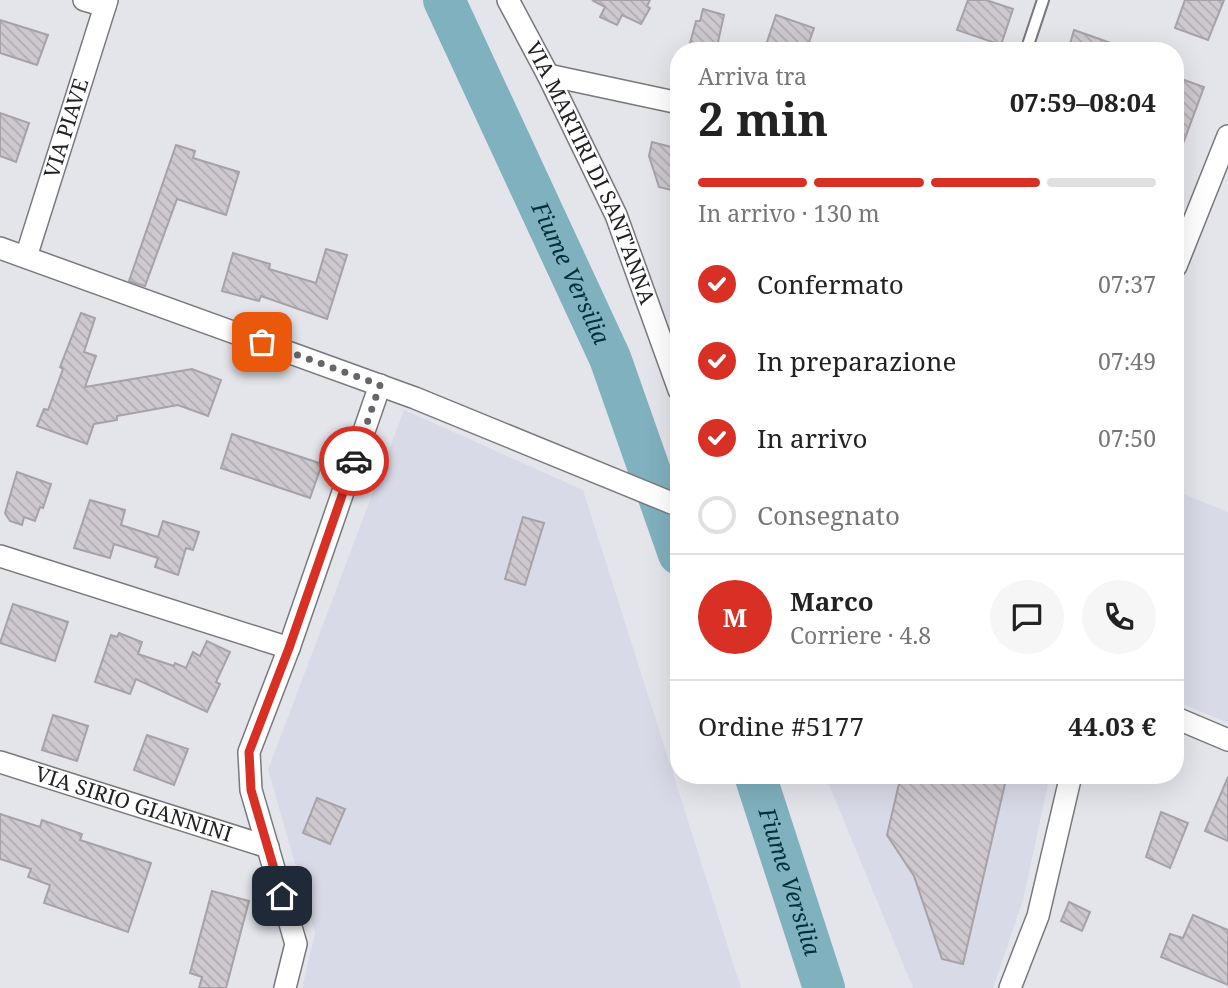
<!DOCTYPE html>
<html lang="it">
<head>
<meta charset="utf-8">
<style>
  :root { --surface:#fff; --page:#f6f6f6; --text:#222; --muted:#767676; --line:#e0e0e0; --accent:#d93025 }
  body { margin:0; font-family:"Noto Serif",serif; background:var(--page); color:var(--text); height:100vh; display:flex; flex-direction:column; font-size:26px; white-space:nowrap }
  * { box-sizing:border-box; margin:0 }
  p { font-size:23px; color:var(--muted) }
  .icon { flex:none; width:38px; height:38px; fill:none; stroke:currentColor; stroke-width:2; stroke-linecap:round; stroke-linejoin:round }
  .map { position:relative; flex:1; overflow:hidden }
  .sheet { position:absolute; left:670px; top:42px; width:514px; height:742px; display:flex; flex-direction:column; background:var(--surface); border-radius:28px; box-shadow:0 7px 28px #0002 }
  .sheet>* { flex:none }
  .pin { position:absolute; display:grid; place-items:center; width:60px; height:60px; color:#fff; margin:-30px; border-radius:14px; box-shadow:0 4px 10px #0006 }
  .courier { position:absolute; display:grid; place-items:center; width:70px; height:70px; margin:-35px; border:5px solid #d93025; border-radius:50%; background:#fff; color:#222; box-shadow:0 2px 9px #0007 }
  .headline em { font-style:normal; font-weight:700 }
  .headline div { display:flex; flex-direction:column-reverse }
  .headline { display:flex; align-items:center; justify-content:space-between; height:119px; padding:0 28px }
  h1 { font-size:46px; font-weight:700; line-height:52px }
  .bar { display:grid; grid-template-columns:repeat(4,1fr); gap:10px 7px; align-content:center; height:84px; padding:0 28px }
  .bar i { height:9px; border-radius:5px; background:var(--line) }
  .bar .current { background:var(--accent) }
  .bar p { grid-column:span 4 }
  .line { display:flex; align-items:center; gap:18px; padding:0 28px; border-top:2px solid var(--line) }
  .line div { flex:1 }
  .round { display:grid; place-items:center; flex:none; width:74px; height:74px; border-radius:37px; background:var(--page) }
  ol { padding:0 28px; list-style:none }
  li { display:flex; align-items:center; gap:21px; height:77px }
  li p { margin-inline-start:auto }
  li .icon { padding:7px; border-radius:50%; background:var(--accent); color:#fff; stroke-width:4 }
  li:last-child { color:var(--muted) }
  li i { width:38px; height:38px; border:4px solid var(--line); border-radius:50% }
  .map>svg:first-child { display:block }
</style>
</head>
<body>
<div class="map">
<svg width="1228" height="988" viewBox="0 0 1228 988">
  <defs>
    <pattern id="building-back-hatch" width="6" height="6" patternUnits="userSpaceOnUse" patternTransform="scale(1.75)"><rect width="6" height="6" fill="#cdc9ce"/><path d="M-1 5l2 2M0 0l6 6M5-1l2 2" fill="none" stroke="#b0acb1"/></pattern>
  </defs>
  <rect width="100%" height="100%" fill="#e4e5eb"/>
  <g fill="#d9dae7">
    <path d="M404,410L583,490L741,988H302L315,933L268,770Z"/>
    <path d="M1176,491L1228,512V723L1176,701Z"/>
    <path d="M825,775H1050L1023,900L993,988H913Z"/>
  </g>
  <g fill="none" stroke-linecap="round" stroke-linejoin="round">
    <g stroke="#80b1be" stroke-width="42">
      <path id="s1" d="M444,0L610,358L679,554"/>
      <path id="s2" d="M755,775L824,988"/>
    </g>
  </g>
  <g fill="url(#building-back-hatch)" stroke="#a6a2a7" stroke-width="2">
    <path d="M592,0H650L647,6L650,8L641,24L622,15L617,25L600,17L605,7Z"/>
    <path d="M968,0H986L1013,9L1001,45L957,30Z"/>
    <path d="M1185,0H1224L1208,40L1175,28Z"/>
    <path d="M703,9L724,15L716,51H688L696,21H700Z"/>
    <path d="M776,15L814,28L806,51H764Z"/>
    <path d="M0,20L48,35L37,65L0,53Z"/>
    <path d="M1074,30L1125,48V51H1068Z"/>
    <path d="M1176,77L1204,87L1178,157L1176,156Z"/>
    <path d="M0,113L29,123L16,162L0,156Z"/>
    <path d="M652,142L679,149V192L659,187L649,156Z"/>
    <path d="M176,145L195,151L193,158L239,172L226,215L177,199L145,286L129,281Z"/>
    <path d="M326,249L347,255L327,319L261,296L259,301L222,291L233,253L270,264L269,269L316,283Z"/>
    <path d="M81,313L95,318L84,352L96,356L85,387L192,369L221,380L208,416L178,405L117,416V420L94,424L87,444L37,426L44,409L48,410L63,369L60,367Z"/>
    <path d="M232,434L322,464L310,498L221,468Z"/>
    <path d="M17,472L51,484L43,508L40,507L35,521L24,517L22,525L10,521L5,513Z"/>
    <path d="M90,500L125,510L121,525L158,537L163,521L199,532L193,550L186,548L178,575L155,567L158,558L114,544L110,558L74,548Z"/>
    <path d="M523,517L544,523L525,585L505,579Z"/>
    <path d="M13,604L68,622L55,661L0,643Z"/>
    <path d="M119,633L142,642L138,654L174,666L175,663L186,668L193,652L200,656L207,641L230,652L216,682L220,684L207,712L136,679L130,694L95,682L111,635L117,637Z"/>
    <path d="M53,715L88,726L77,761L42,750Z"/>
    <path d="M147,735L188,749L174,785L134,770Z"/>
    <path d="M901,775H1007L963,964L942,959L914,876L887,835Z"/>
    <path d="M1228,777V841L1205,831Z"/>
    <path d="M317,798L345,809L330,844L303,833Z"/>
    <path d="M1161,812L1188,823L1170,868L1146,857Z"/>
    <path d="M0,814L40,827L42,820L82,834L80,840L151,863L128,932L44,903L50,885L28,877L31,869L0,859Z"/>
    <path d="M212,891L249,901L226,988H199L202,977L190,973Z"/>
    <path d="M1069,902L1090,912L1082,931L1061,921Z"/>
    <path d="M1193,915L1228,930V985L1161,957L1170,934L1183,938Z"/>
  </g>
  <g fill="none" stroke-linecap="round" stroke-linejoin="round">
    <defs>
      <path id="service" d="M1026,51L1043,0"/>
      <g id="minor">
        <path d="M84,0L105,6"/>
        <path id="s3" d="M508,0L548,75L616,215L679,390"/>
        <path d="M548,75L679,103"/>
        <path d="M0,248L415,398L679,506"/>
        <path id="s4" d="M26,257L107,0"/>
        <path d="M1176,266L1228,136"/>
        <path d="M0,556L289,648"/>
        <path d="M1176,718L1228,740"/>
        <path id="s5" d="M0,762L268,847"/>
        <path d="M285,988L296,944L251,790L249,752L289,648L380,385"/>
        <path d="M1010,988L1038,916L1071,775"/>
      </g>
    </defs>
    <use href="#service" stroke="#78787e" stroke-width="14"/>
    <use href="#minor" stroke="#78787e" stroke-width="24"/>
    <use href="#service" stroke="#fff" stroke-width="10"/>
    <use href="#minor" stroke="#fff" stroke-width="21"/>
  </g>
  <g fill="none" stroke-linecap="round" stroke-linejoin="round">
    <path stroke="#66666a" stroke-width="7" stroke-dasharray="0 12.6" d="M262,342L380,385L354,461"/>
    <path stroke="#d93025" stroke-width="9" d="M282,896L251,790L249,752L289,648L354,461"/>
  </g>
  <g text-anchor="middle" stroke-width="6" stroke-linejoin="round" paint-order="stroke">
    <g font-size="21" fill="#222224" stroke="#fff">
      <text dy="7" stroke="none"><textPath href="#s4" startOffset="135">VIA PIAVE</textPath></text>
      <text dy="7" stroke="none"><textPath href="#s3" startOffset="192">VIA MARTIRI DI SANT'ANNA</textPath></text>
      <text dy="7" stroke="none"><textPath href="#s5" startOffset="140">VIA SIRIO GIANNINI</textPath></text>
    </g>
    <g font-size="23" font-style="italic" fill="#00313b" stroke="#fff">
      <text dy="8" stroke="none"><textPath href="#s1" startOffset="301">Fiume Versilia</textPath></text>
      <text dy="8" stroke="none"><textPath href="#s2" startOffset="112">Fiume Versilia</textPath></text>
    </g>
  </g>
</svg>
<div class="pin" style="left:262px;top:342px;background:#ea580c"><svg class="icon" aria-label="bag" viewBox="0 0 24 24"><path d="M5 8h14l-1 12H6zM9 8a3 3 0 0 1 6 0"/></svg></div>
<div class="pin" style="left:282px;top:896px;background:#1f2937"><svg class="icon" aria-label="home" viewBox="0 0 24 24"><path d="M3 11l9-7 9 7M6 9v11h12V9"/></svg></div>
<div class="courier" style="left:354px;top:461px"><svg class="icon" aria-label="car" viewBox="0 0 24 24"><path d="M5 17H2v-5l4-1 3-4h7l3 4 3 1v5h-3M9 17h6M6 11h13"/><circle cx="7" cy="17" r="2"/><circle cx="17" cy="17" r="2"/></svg></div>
<section class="sheet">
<div class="headline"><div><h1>2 min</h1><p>Arriva tra</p></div><em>07:59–08:04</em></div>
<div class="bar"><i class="current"></i><i class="current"></i><i class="current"></i><i></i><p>In arrivo · 130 m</p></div>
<ol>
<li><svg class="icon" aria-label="check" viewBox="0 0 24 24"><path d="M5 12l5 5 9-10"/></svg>Confermato<p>07:37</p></li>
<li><svg class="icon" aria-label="check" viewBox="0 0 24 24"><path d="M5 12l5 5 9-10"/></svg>In preparazione<p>07:49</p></li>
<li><svg class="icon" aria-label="check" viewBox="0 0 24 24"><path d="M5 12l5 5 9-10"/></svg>In arrivo<p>07:50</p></li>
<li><i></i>Consegnato</li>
</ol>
<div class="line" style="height:126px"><b class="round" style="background:var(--accent);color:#fff">M</b><div><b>Marco</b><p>Corriere · 4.8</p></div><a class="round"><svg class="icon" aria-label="chat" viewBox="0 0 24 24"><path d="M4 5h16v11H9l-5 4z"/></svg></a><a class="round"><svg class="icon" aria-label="phone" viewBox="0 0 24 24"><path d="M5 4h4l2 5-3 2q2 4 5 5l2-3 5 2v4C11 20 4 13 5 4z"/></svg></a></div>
<div class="line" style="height:91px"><div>Ordine #5177</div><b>44.03 €</b></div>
</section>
</div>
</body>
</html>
